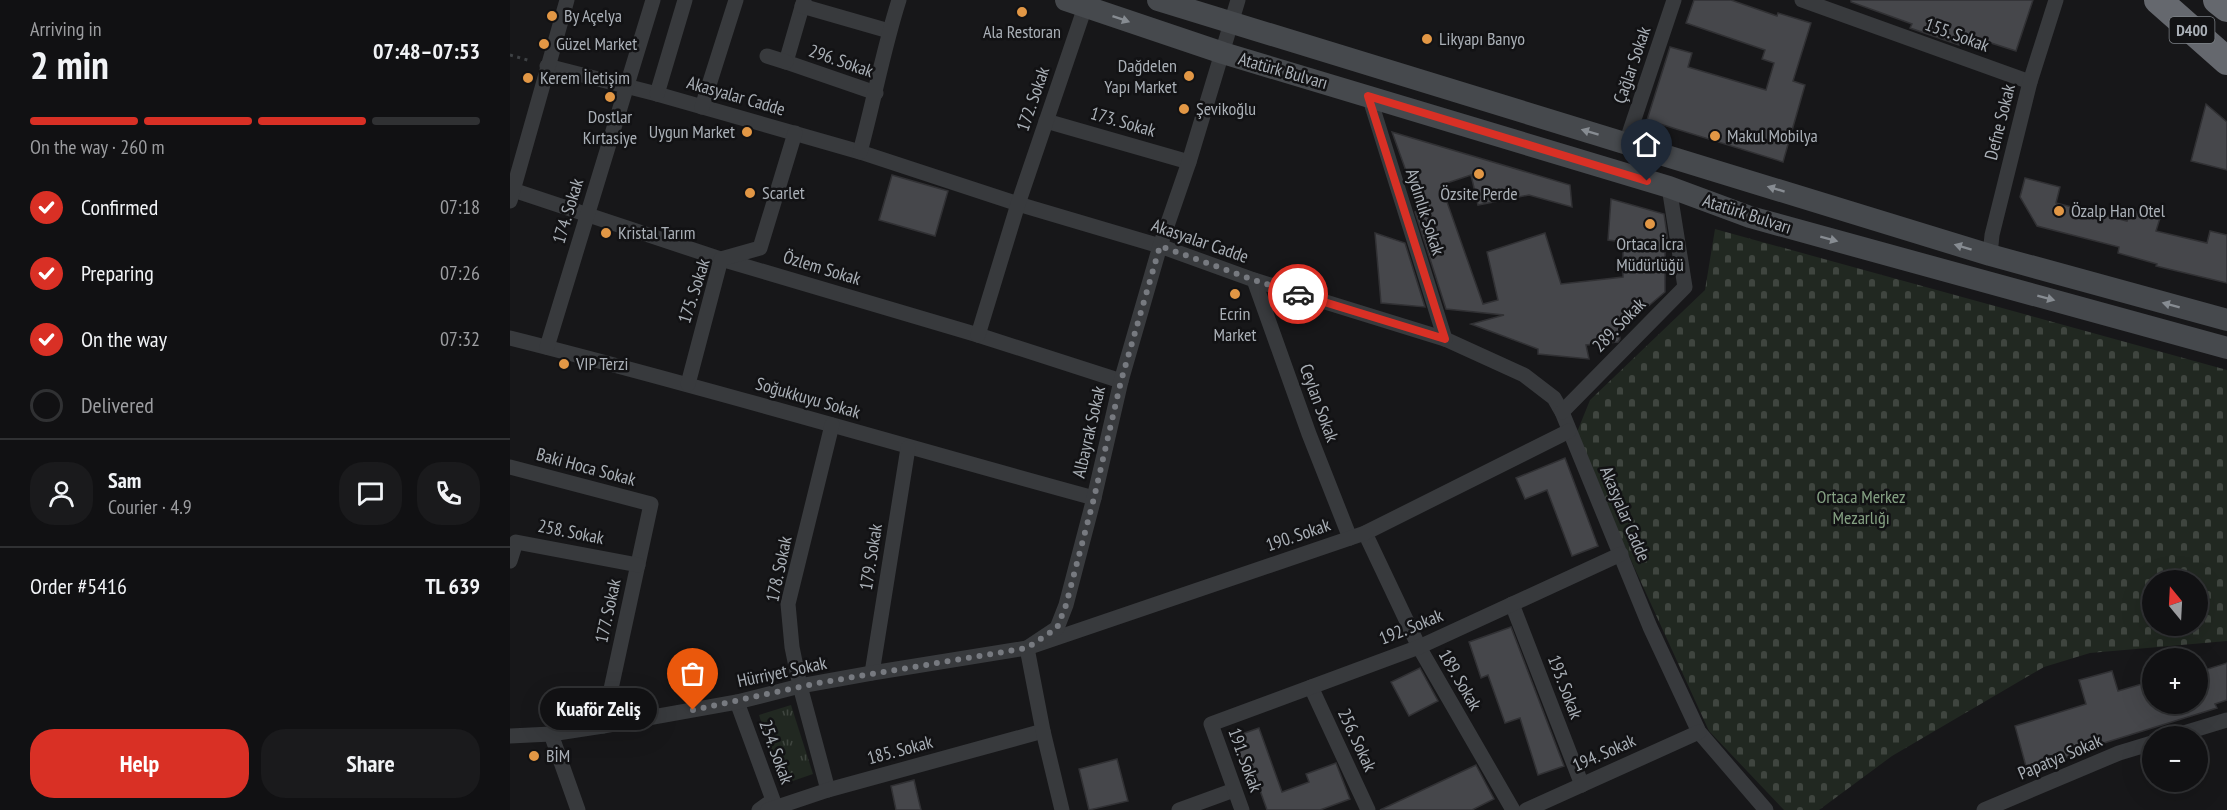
<!DOCTYPE html>
<html lang="en">
<head>
<meta charset="utf-8">
<style>
  :root { --surface:#111113; --page:#1a1a1c; --text:#f1f3f6; --muted:#9c9da0; --line:#303133; --accent:#d93025 }
  body { margin:0; font-family:"PT Sans Narrow",sans-serif; background:var(--page); color:var(--text); height:100vh; display:flex; flex-direction:column; font-size:22px; white-space:nowrap }
  * { box-sizing:border-box; margin:0 }
  p { font-size:20px; color:var(--muted) }
  .icon { flex:none; width:33px; height:33px; fill:none; stroke:currentColor; stroke-width:2; stroke-linecap:round; stroke-linejoin:round }
  .map { position:relative; flex:1; overflow:hidden }
  .drawer { display:flex; flex-direction:column; background:var(--surface); width:510px }
  .drawer>* { flex:none }
  .needle { width:39px; rotate:342deg }
  .tools { position:absolute; left:1632px; top:570px; display:grid; gap:12px }
  .tools a { display:grid; place-items:center; width:66px; height:66px; border-radius:50%; background:var(--surface); box-shadow:0 6px 24px #0002,0 0 0 2px var(--line); font-size:30px }
  .pin { position:absolute; display:grid; place-items:center; width:51px; height:51px; color:#fff; margin:-62px -26px; border-radius:50% 50% 50% 0; rotate:-45deg; box-shadow:0 0 6px #0007 }
  .pin .icon { rotate:45deg }
  .courier { position:absolute; display:grid; place-items:center; width:60px; height:60px; margin:-30px; border:4px solid #d93025; border-radius:50%; background:#fff; color:#222; box-shadow:0 2px 8px #0007 }
  .bubble { position:absolute; height:42px; border-radius:21px; background:var(--surface); box-shadow:0 6px 24px #0002,0 0 0 2px var(--line); font-size:20px; font-weight:600; line-height:42px; text-align:center }
  .summary em { font-style:normal; font-weight:600 }
  .summary div { display:flex; flex-direction:column-reverse }
  .summary { display:flex; align-items:center; justify-content:space-between; height:102px; padding:0 30px }
  h1 { font-size:39px; font-weight:600; line-height:45px }
  .bar { display:grid; grid-template-columns:repeat(4,1fr); gap:9px 6px; align-content:center; height:72px; padding:0 30px }
  .bar i { height:8px; border-radius:4px; background:var(--line) }
  .bar .on { background:var(--accent) }
  .bar p { grid-column:span 4 }
  .line { display:flex; align-items:center; gap:15px; padding:0 30px; border-top:2px solid var(--line) }
  .line div { flex:1 }
  .round { display:grid; place-items:center; flex:none; width:63px; height:63px; border-radius:24px; background:var(--page) }
  ol { padding:0 30px; list-style:none }
  li { display:flex; align-items:center; gap:18px; height:66px }
  li p { margin-inline-start:auto }
  li .icon { padding:6px; border-radius:50%; background:var(--accent); color:#fff; stroke-width:4 }
  li:last-child { color:var(--muted) }
  li i { width:33px; height:33px; border:3px solid var(--line); border-radius:50% }
  .button { display:flex; gap:12px; margin-top:auto; padding:12px 30px }
  .button a { flex:1; height:69px; border-radius:24px; background:var(--accent); color:#fff; font-size:24px; font-weight:600; line-height:69px; text-align:center }
  .button a+a { background:var(--page); color:var(--text) }
  main { display:flex; flex:1; min-height:0 }
  .map>svg:first-child { display:block }
</style>
</head>
<body>
<main>
<section class="drawer">
<div class="summary"><div><h1>2 min</h1><p>Arriving in</p></div><em>07:48–07:53</em></div>
<div class="bar"><i class="on"></i><i class="on"></i><i class="on"></i><i></i><p>On the way · 260 m</p></div>
<ol>
<li><svg class="icon" aria-label="check" viewBox="0 0 24 24"><path d="M5 12l5 5 9-10"/></svg>Confirmed<p>07:18</p></li>
<li><svg class="icon" aria-label="check" viewBox="0 0 24 24"><path d="M5 12l5 5 9-10"/></svg>Preparing<p>07:26</p></li>
<li><svg class="icon" aria-label="check" viewBox="0 0 24 24"><path d="M5 12l5 5 9-10"/></svg>On the way<p>07:32</p></li>
<li><i></i>Delivered</li>
</ol>
<div class="line" style="height:108px"><a class="round"><svg class="icon" aria-label="person" viewBox="0 0 24 24"><circle cx="12" cy="8" r="4"/><path d="M4 21q1-7 8-7t8 7"/></svg></a><div><b>Sam</b><p>Courier · 4.9</p></div><a class="round"><svg class="icon" aria-label="chat" viewBox="0 0 24 24"><path d="M4 5h16v11H9l-5 4z"/></svg></a><a class="round"><svg class="icon" aria-label="phone" viewBox="0 0 24 24"><path d="M5 4h4l2 5-3 2q2 4 5 5l2-3 5 2v4C11 20 4 13 5 4z"/></svg></a></div>
<div class="line" style="height:78px"><div>Order #5416</div><b>TL 639</b></div>
<div class="button"><a>Help</a><a>Share</a></div>
</section>
<div class="map">
<svg width="1717" height="810" viewBox="0 0 1717 810">
  <defs>
    <pattern id="grass-tufts" width="24" height="20" patternUnits="userSpaceOnUse" patternTransform="scale(1.5)"><rect width="24" height="20" fill="#212821"/><path d="M3 7l-1-3M5 7V3M7 7l1-3M15 17l-1-3M17 17v-4M19 17l1-3" fill="none" stroke="#3f453f"/></pattern>
    <pattern id="cemetery-stones" width="16" height="16" patternUnits="userSpaceOnUse" patternTransform="scale(1.5)"><rect width="16" height="16" fill="#212821"/><path d="M2 7V4a2 2 0 0 1 4 0v3zM10 15v-3a2 2 0 0 1 4 0v3z" fill="#3f453f"/></pattern>
  </defs>
  <rect width="100%" height="100%" fill="#171719"/>
  <path fill="url(#grass-tufts)" d="M281,705L303,774L271,785L249,715Z"/>
  <path fill="url(#cemetery-stones)" fill-rule="evenodd" d="M1205,229L1717,370V641L1580,653L1534,667L1382,756L1309,810H1274L1199,731L1088,488L1063,442L1080,400L1195,290ZM1642,580H1688V626H1642Z"/>
  <g fill="#46474b" stroke="#313134" stroke-width="1.5">
    <path d="M1184,0H1221L1267,16L1268,13L1301,23L1283,81L1295,85L1273,162L1137,120L1160,47L1182,53L1178,67L1256,90L1264,63L1252,59L1255,50L1176,23Z"/>
    <path d="M1341,0H1523L1506,51L1453,34L1449,45L1400,28L1402,24L1341,2Z"/>
    <path d="M1696,104L1717,122V170L1681,161Z"/>
    <path d="M882,132L1060,185L1062,207L1019,195L968,205L961,175L931,185L973,304L988,300L977,252L1035,233L1051,284L1113,277V242L1098,240L1101,199L1154,214L1159,249L1155,248V292L1109,331L1110,339L1108,342L1076,345L1079,359L1028,354V349L961,324L994,315L936,309L905,212L910,210Z"/>
    <path d="M382,175L438,191L425,236L369,220Z"/>
    <path d="M1515,178L1550,187L1546,203L1617,221L1620,210L1650,218L1646,231L1697,243L1700,231L1717,235V283L1646,266L1647,264L1608,253L1609,247L1527,226L1510,197Z"/>
    <path d="M865,233L895,243L915,307L871,303Z"/>
    <path d="M1055,458L1088,546L1062,556L1037,490L1015,499L1006,478Z"/>
    <path d="M1001,627L1054,766L1028,775L1010,718L995,723L978,675L971,678L959,642Z"/>
    <path d="M1717,663V700L1705,704L1707,708L1581,747L1582,749L1517,770L1505,726L1576,704L1569,680L1602,671L1608,691L1642,681V704H1688V672Z"/>
    <path d="M910,668L928,701L899,716L881,682Z"/>
    <path d="M749,728L772,792L799,782L796,774L826,763L840,799L810,810H757L747,782L740,784L723,737Z"/>
    <path d="M607,759L618,801L579,810L569,769Z"/>
    <path d="M966,765L984,799L962,810H870Z"/>
    <path d="M404,780L411,810H386L381,786Z"/>
  </g>
  <g fill="none" stroke-linecap="round" stroke-linejoin="round">
    <path stroke="#3e4144" stroke-width="3" stroke-dasharray="3 4.5" stroke-linecap="butt" d="M0,55L21,61"/>
    <g stroke="#383a3d" stroke-width="15">
      <path d="M294,0L276,62L366,93"/>
      <path d="M1292,0L1520,82"/>
      <path d="M292,6L379,31"/>
      <path d="M257,56L276,62"/>
      <path d="M37,66L147,94L350,152L508,204L650,246L744,280L935,339L1014,375L1044,398L1052,412L1140,627L1189,732L1256,810"/>
      <path d="M147,94L175,0"/>
      <path d="M859,96L935,339"/>
      <path d="M192,107L226,0"/>
      <path d="M536,121L679,162"/>
      <path d="M1116,143L1164,0"/>
      <path d="M350,152C364,101 373,50 389,0"/>
      <path d="M3,190L211,259L468,335L611,381"/>
      <path d="M0,201L57,0"/>
      <path d="M1480,255L1482,235L1520,82L1546,0"/>
      <path d="M744,280L799,434L840,538"/>
      <path d="M468,335L508,204L575,7"/>
      <path d="M0,338C196,387 389,445 584,498"/>
      <path d="M37,347L143,0"/>
      <path d="M178,384L211,259L250,248L285,133"/>
      <path d="M1052,412L1175,287L1159,187"/>
      <path d="M0,467L141,504L93,726"/>
      <path d="M855,533L909,647L1003,810"/>
      <path d="M0,561L6,542L128,565"/>
      <path d="M1002,604L1072,785"/>
      <path d="M362,673L398,448"/>
      <path d="M801,687L858,810"/>
      <path d="M227,702L263,800L249,810"/>
      <path d="M41,734L68,810"/>
      <path d="M0,736L41,734L93,726L227,702L290,686L362,673L517,648L855,533L1059,431"/>
      <path d="M1664,736L1717,720"/>
      <path d="M318,790L290,686L282,647L278,604L322,425"/>
      <path d="M258,810L318,790L533,731"/>
      <path d="M552,810L533,731L517,648L547,628L556,605L584,498L611,381L650,246L679,162L728,0"/>
      <path d="M669,810L724,790"/>
      <path d="M732,810L701,724L909,647L1111,554"/>
      <path d="M1016,810L1189,732"/>
      <path d="M1474,810L1609,753L1642,743"/>
    </g>
    <g stroke="#46494d" stroke-width="22">
      <path d="M556,0L713,53L1159,187L1240,217L1717,348"/>
      <path d="M648,0L1480,255L1717,320"/>
    </g>
    <g stroke="#65686e" stroke-width="28">
      <path d="M1648,0L1717,61"/>
      <path d="M1707,0L1717,8"/>
    </g>
  </g>
  <defs><path id="oneway-solid" d="M-6-.8H1V-3.2L6.5 0L1 3.2V.8H-6Z" transform="scale(1.5)"/></defs>
  <g fill="#878c92">
    <use href="#oneway-solid" transform="translate(611 19) rotate(19)"/>
    <use href="#oneway-solid" transform="translate(1080 132) rotate(-163)"/>
    <use href="#oneway-solid" transform="translate(1266 189) rotate(-163)"/>
    <use href="#oneway-solid" transform="translate(1319 239) rotate(15)"/>
    <use href="#oneway-solid" transform="translate(1453 247) rotate(-163)"/>
    <use href="#oneway-solid" transform="translate(1536 298) rotate(15)"/>
    <use href="#oneway-solid" transform="translate(1661 305) rotate(-165)"/>
  </g>
  <g fill="none" stroke-linecap="round" stroke-linejoin="round">
    <path stroke="#777a80" stroke-width="6" stroke-dasharray="0 10.8" d="M183,710L308,683L517,648L547,628L556,605L584,498L611,381L650,246L744,280L788,294"/>
    <path stroke="#d93025" stroke-width="8" d="M788,294L935,339L858,96L1137,181"/>
  </g>
  <g fill="#e29745" stroke="#121214" stroke-width="2">
    <circle cx="512" cy="12" r="6"/>
    <circle cx="42" cy="16" r="6"/>
    <circle cx="917" cy="39" r="6"/>
    <circle cx="34" cy="44" r="6"/>
    <circle cx="679" cy="76" r="6"/>
    <circle cx="18" cy="78" r="6"/>
    <circle cx="100" cy="97" r="6"/>
    <circle cx="674" cy="109" r="6"/>
    <circle cx="237" cy="132" r="6"/>
    <circle cx="1205" cy="136" r="6"/>
    <circle cx="969" cy="174" r="6"/>
    <circle cx="240" cy="193" r="6"/>
    <circle cx="1549" cy="211" r="6"/>
    <circle cx="1140" cy="224" r="6"/>
    <circle cx="96" cy="233" r="6"/>
    <circle cx="725" cy="294" r="6"/>
    <circle cx="54" cy="364" r="6"/>
    <circle cx="24" cy="756" r="6"/>
  </g>
  <g text-anchor="middle" stroke-width="5" stroke-linejoin="round" paint-order="stroke">
    <rect fill="#121214" stroke="#7c8186" stroke-width="1.5" x="1659.5" y="17" width="45" height="26" rx="4.5"/>
    <g font-size="16" font-weight="bold" fill="#aab0b7">
      <text x="1682" y="36">D400</text>
    </g>
    <g font-size="18" fill="#aab0b7" stroke="#121214" text-anchor="start">
      <text x="54" y="22">By Açelya</text>
      <text x="512" y="38" text-anchor="middle">Ala Restoran</text>
      <text x="929" y="45">Likyapı Banyo</text>
      <text x="46" y="50">Güzel Market</text>
      <text x="667" y="72" text-anchor="end">Dağdelen<tspan x="667" dy="21">Yapı Market</tspan></text>
      <text x="30" y="84">Kerem İletişim</text>
      <text x="686" y="115">Şevikoğlu</text>
      <text x="100" y="123" text-anchor="middle">Dostlar<tspan x="100" dy="21">Kırtasiye</tspan></text>
      <text x="225" y="138" text-anchor="end">Uygun Market</text>
      <text x="1217" y="142">Makul Mobilya</text>
      <text x="252" y="199">Scarlet</text>
      <text x="969" y="200" text-anchor="middle">Özsite Perde</text>
      <text x="1561" y="217">Özalp Han Otel</text>
      <text x="108" y="239">Kristal Tarım</text>
      <text x="1140" y="250" text-anchor="middle">Ortaca İcra<tspan x="1140" dy="21">Müdürlüğü</tspan></text>
      <text x="725" y="320" text-anchor="middle">Ecrin<tspan x="725" dy="21">Market</tspan></text>
      <text x="66" y="370">VIP Terzi</text>
      <text x="36" y="762">BİM</text>
    </g>
    <g font-size="18" fill="#aab0b7" stroke="#121214">
      <text transform="translate(1447 35) rotate(20)" y="6">155. Sokak</text>
      <text transform="translate(331 61) rotate(19)" y="6">296. Sokak</text>
      <text transform="translate(1122 65) rotate(-71)" y="6">Çağlar Sokak</text>
      <text transform="translate(773 71) rotate(16)" y="6">Atatürk Bulvarı</text>
      <text transform="translate(226 96) rotate(16)" y="6">Akasyalar Cadde</text>
      <text transform="translate(523 99) rotate(-71)" y="6">172. Sokak</text>
      <text transform="translate(613 122) rotate(16)" y="6">173. Sokak</text>
      <text transform="translate(1490 122) rotate(-76)" y="6">Defne Sokak</text>
      <text transform="translate(58 211) rotate(-73)" y="6">174. Sokak</text>
      <text transform="translate(915 212) rotate(72)" y="6">Aydınlık Sokak</text>
      <text transform="translate(1237 214) rotate(18)" y="6">Atatürk Bulvarı</text>
      <text transform="translate(690 241) rotate(19)" y="6">Akasyalar Cadde</text>
      <text transform="translate(312 268) rotate(17)" y="6">Özlem Sokak</text>
      <text transform="translate(184 291) rotate(-72)" y="6">175. Sokak</text>
      <text transform="translate(1109 325) rotate(-46)" y="6">289. Sokak</text>
      <text transform="translate(298 398) rotate(16)" y="6">Soğukkuyu Sokak</text>
      <text transform="translate(809 403) rotate(70)" y="6">Ceylan Sokak</text>
      <text transform="translate(579 432) rotate(-77)" y="6">Albayrak Sokak</text>
      <text transform="translate(76 467) rotate(15)" y="6">Baki Hoca Sokak</text>
      <text transform="translate(1115 514) rotate(67)" y="6">Akasyalar Cadde</text>
      <text transform="translate(61 532) rotate(11)" y="6">258. Sokak</text>
      <text transform="translate(788 535) rotate(-19)" y="6">190. Sokak</text>
      <text transform="translate(361 557) rotate(-81)" y="6">179. Sokak</text>
      <text transform="translate(269 569) rotate(-78)" y="6">178. Sokak</text>
      <text transform="translate(98 611) rotate(-78)" y="6">177. Sokak</text>
      <text transform="translate(901 627) rotate(-22)" y="6">192. Sokak</text>
      <text transform="translate(272 672) rotate(-12)" y="6">Hürriyet Sokak</text>
      <text transform="translate(950 680) rotate(60)" y="6">189. Sokak</text>
      <text transform="translate(1055 687) rotate(69)" y="6">193. Sokak</text>
      <text transform="translate(847 740) rotate(65)" y="6">256. Sokak</text>
      <text transform="translate(390 750) rotate(-15)" y="6">185. Sokak</text>
      <text transform="translate(266 752) rotate(70)" y="6">254. Sokak</text>
      <text transform="translate(1094 753) rotate(-24)" y="6">194. Sokak</text>
      <text transform="translate(1550 757) rotate(-23)" y="6">Papatya Sokak</text>
      <text transform="translate(735 760) rotate(70)" y="6">191. Sokak</text>
    </g>
    <g font-size="18" fill="#85a183" stroke="#121214">
      <text x="1351" y="503">Ortaca Merkez<tspan x="1351" dy="21">Mezarlığı</tspan></text>
    </g>
  </g>
</svg>
<div class="tools">
<a><svg class="needle" viewBox="-14 -14 28 28"><path d="M0-13l5 13h-10z" fill="#e53935"/><path d="M0 13l5-13h-10z" fill="#9c9da0"/></svg></a>
<a>+</a>
<a>−</a>
</div>
<div class="pin" style="left:183px;top:710px;background:#ea580c"><svg class="icon" aria-label="bag" viewBox="0 0 24 24"><path d="M5 8h14l-1 12H6zM9 8a3 3 0 0 1 6 0"/></svg></div>
<div class="pin" style="left:1137px;top:181px;background:#1f2937"><svg class="icon" aria-label="home" viewBox="0 0 24 24"><path d="M3 11l9-7 9 7M6 9v11h12V9"/></svg></div>
<div class="courier" style="left:788px;top:294px"><svg class="icon" aria-label="car" viewBox="0 0 24 24"><path d="M5 17H2v-5l4-1 3-4h7l3 4 3 1v5h-3M9 17h6M6 11h13"/><circle cx="7" cy="17" r="2"/><circle cx="17" cy="17" r="2"/></svg></div>
<div class="bubble" style="left:30px;top:688px;width:117px">Kuaför Zeliş</div>
</div>
</main>
</body>
</html>
